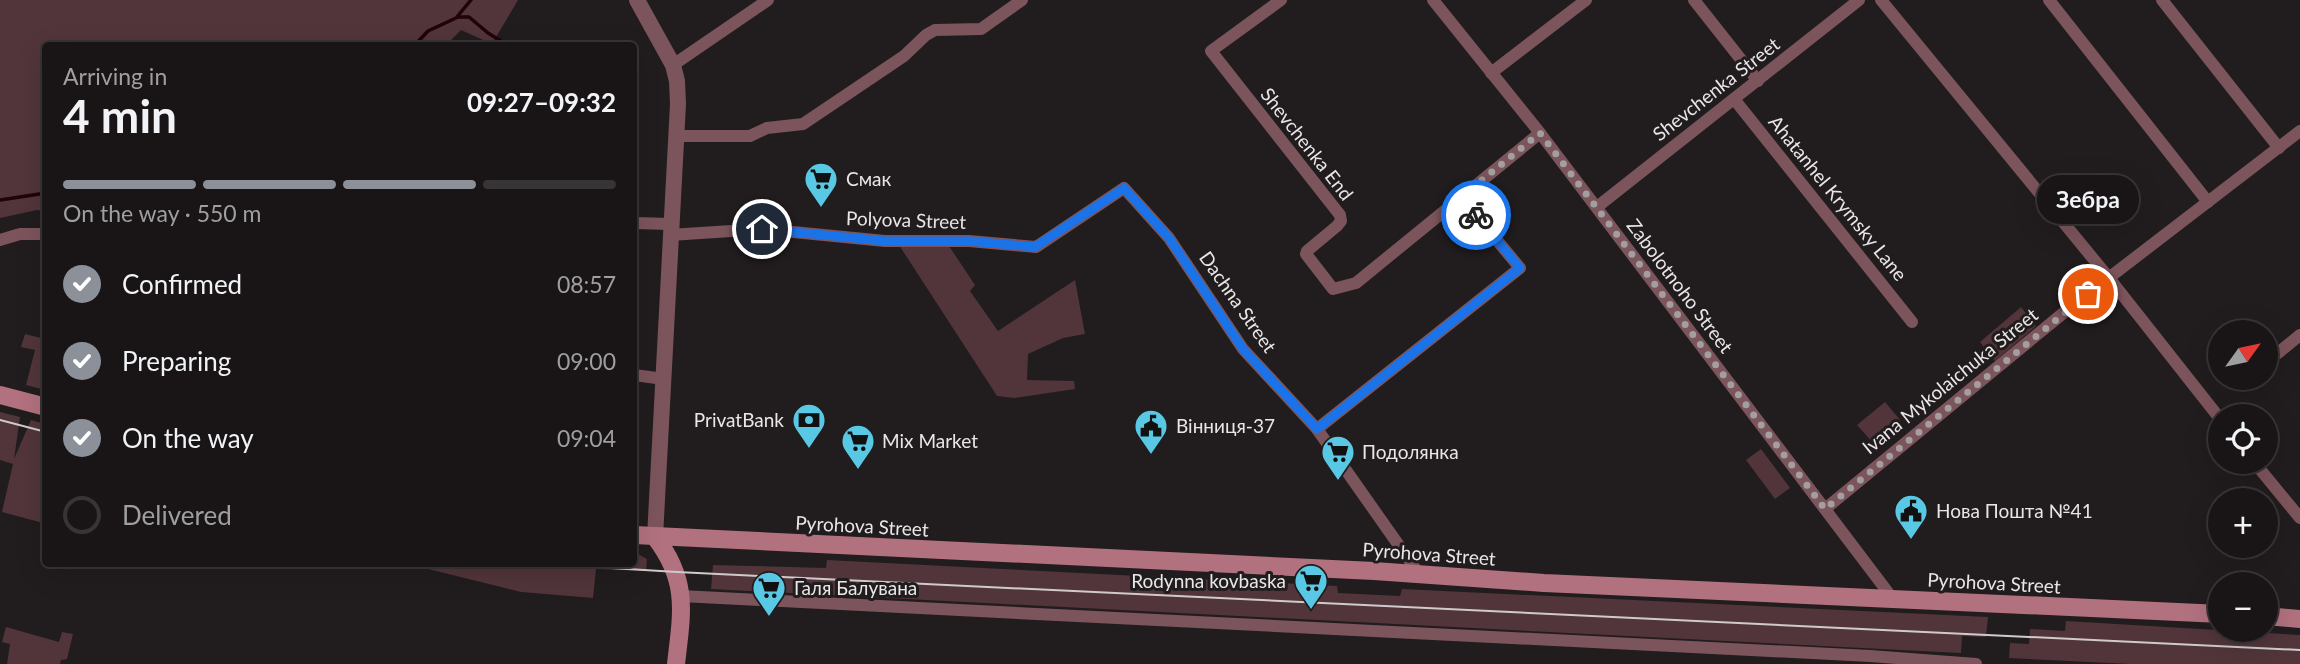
<!DOCTYPE html>
<html lang="en">
<head>
<meta charset="utf-8">
<style>
  :root { --surface:#191516; --page:#262223; --text:#f1f3f6; --muted:#9f9fa1; --line:#373435; --accent:#8c9099 }
  body { margin:0; font-family:Lato,sans-serif; background:var(--page); color:var(--text); height:100vh; display:flex; flex-direction:column; font-size:26px; white-space:nowrap }
  * { box-sizing:border-box; margin:0 }
  p { font-size:23px; color:var(--muted) }
  .icon { flex:none; width:38px; height:38px; fill:none; stroke:currentColor; stroke-width:2; stroke-linecap:round; stroke-linejoin:round }
  .map { position:relative; flex:1; overflow:hidden }
  .sheet { position:absolute; left:42px; top:42px; width:595px; height:525px; display:flex; flex-direction:column; background:var(--surface); border-radius:7px; box-shadow:0 7px 28px #0002,0 0 0 2px var(--line) }
  .sheet>* { flex:none }
  .needle { width:46px; rotate:57deg }
  .buttons { position:absolute; left:2208px; top:320px; display:grid; gap:14px }
  .buttons a { display:grid; place-items:center; width:70px; height:70px; border-radius:50%; background:var(--surface); box-shadow:0 7px 28px #0002,0 0 0 2px var(--line); font-size:35px }
  .pin { position:absolute; display:grid; place-items:center; width:60px; height:60px; color:#fff; margin:-30px; border:4px solid #fff; border-radius:50%; box-shadow:0 2px 7px #0007 }
  .courier { position:absolute; display:grid; place-items:center; width:70px; height:70px; margin:-35px; border:5px solid #1a73e8; border-radius:50%; background:#fff; color:#222; box-shadow:0 2px 9px #0007 }
  .bubble { position:absolute; height:49px; border-radius:24px; background:var(--surface); box-shadow:0 7px 28px #0002,0 0 0 2px var(--line); font-size:23px; font-weight:700; line-height:49px; text-align:center }
  .headline em { font-style:normal; font-weight:700 }
  .headline div { display:flex; flex-direction:column-reverse }
  .headline { display:flex; align-items:center; justify-content:space-between; height:119px; padding:0 21px }
  h1 { font-size:46px; font-weight:700; line-height:52px }
  .bar { display:grid; grid-template-columns:repeat(4,1fr); gap:10px 7px; align-content:center; height:84px; padding:0 21px }
  .bar i { height:9px; border-radius:5px; background:var(--line) }
  .bar .current { background:var(--accent) }
  .bar p { grid-column:span 4 }
  ol { padding:0 21px; list-style:none }
  li { display:flex; align-items:center; gap:21px; height:77px }
  li p { margin-inline-start:auto }
  li .icon { padding:7px; border-radius:50%; background:var(--accent); color:#fff; stroke-width:4 }
  li:last-child { color:var(--muted) }
  li i { width:38px; height:38px; border:4px solid var(--line); border-radius:50% }
  .map>svg:first-child { display:block }
</style>
</head>
<body>
<div class="map">
<svg width="2300" height="664" viewBox="0 0 2300 664">
  <rect width="100%" height="100%" fill="#211c1d"/>
  <g fill="#51353a">
    <path d="M0,0H518L492,44L461,30L445,46H46L45,211L37,210L0,218Z"/>
    <path d="M899,245L949,246L975,285L970,291L998,331L1075,280L1085,334L1063,338L1028,354L1027,380L1074,381L1075,389L1014,398L997,396Z"/>
    <path d="M2021,307L2036,326L1995,361L1980,342Z"/>
    <path d="M25,334L45,339V390L26,385L35,350L21,347Z"/>
    <path d="M1885,402L1901,421L1874,444L1857,425Z"/>
    <path d="M0,412L20,417L14,459L31,420L45,424L46,515L43,523L2,512L13,464L0,460Z"/>
    <path d="M1761,449L1790,488L1775,499L1746,460Z"/>
    <path d="M634,552L647,559L646,571L596,569L593,598L521,592L408,564H634Z"/>
    <path d="M827,560L1337,586L1338,593L1400,596L1402,589L1988,617L1986,637L1962,636L1961,653L711,589L713,565L826,568Z"/>
    <path d="M2066,621L2300,635V664H2131L2009,658L2010,643L2029,644L2030,629L2065,631Z"/>
    <path d="M6,627L59,642L62,632L73,634L67,659L61,660L60,664H7L10,644L2,642Z"/>
  </g>
  <g fill="none" stroke-linecap="round" stroke-linejoin="round">
    <g stroke="#220109" stroke-width="3.5">
      <path d="M458,17H469L488,33L509,46"/>
      <path d="M414,46L428,31L456,18L471,0"/>
      <path d="M0,200L46,193"/>
    </g>
    <g stroke="#7c545b" stroke-width="12">
      <path d="M1281,0L1211,51L1340,215L1341,221L1337,226L1307,251L1306,254L1333,289L1356,283L1540,133"/>
      <path d="M1433,0L1540,133L1893,599"/>
      <path d="M1694,0L1758,81"/>
      <path d="M1881,0L2109,278L2221,420"/>
      <path d="M2049,0L2208,202"/>
      <path d="M2162,0L2279,148"/>
      <path d="M673,65L768,0"/>
      <path d="M1491,73L1586,0"/>
      <path d="M1734,99L1912,322"/>
      <path d="M677,136H750L767,128L803,124L904,56L926,35L935,30L981,29L1022,0"/>
      <path d="M1597,207L1859,0"/>
      <path d="M634,223L671,224"/>
      <path d="M670,235L762,229L885,241H969L1036,247L1124,188L1169,238L1243,349L1317,429L1419,574"/>
      <path d="M0,240L20,234H46"/>
      <path d="M2278,353L2300,335"/>
      <path d="M634,375L664,379"/>
      <path d="M1317,429L1520,268L1461,197"/>
      <path d="M2254,462L2300,518"/>
      <path d="M1825,509L2067,310L2300,131"/>
      <path d="M681,596L1870,656L1976,664"/>
    </g>
    <path stroke="#7c545b" stroke-width="16" d="M637,0L673,65L677,81L678,104L655,537"/>
    <g stroke="#b2717e" stroke-width="18">
      <path d="M0,395L46,407"/>
      <path d="M634,535L1374,571L1544,583L2221,614"/>
      <path d="M655,537C689,581 682,612 676,664"/>
      <path d="M2266,616L2300,619"/>
    </g>
    <g stroke="#cfcbcc" stroke-width="2">
      <path d="M0,420L46,432"/>
      <path d="M545,564L677,572L2300,650"/>
    </g>
  </g>
  <g fill="none" stroke-linecap="round" stroke-linejoin="round">
    <path stroke="#a39fa0" stroke-width="7" stroke-dasharray="0 12.6" d="M1476,215L1461,197L1540,133L1825,509L2088,294"/>
    <path stroke="#1a73e8" stroke-width="9" d="M762,229L885,241H969L1035,247L1124,188L1169,238L1243,349L1317,429L1520,268L1476,215"/>
  </g>
  <defs>
    <symbol id="supermarket-pin" viewBox="-11 -11 22 30"><path d="M0 17L-7.5 6A9.5 9.5 0 1 1 7.5 6Z" fill="#59c8e4" stroke="#211c1d"/><path d="M-6-5.5h2.5l.6 2H6L4.5 2H-2.5L-4.4-4H-6ZM-1.5 3.2a1.3 1.3 0 1 0 .1 0ZM3 3.2a1.3 1.3 0 1 0 .1 0Z" fill="#111"/></symbol>
    <symbol id="bank-pin" viewBox="-11 -11 22 30"><path d="M0 17L-7.5 6A9.5 9.5 0 1 1 7.5 6Z" fill="#59c8e4" stroke="#211c1d"/><path d="M-6-4H6V4H-6ZM0-2.3a2.3 2.3 0 1 0 0 4.6a2.3 2.3 0 1 0 0-4.6Z" fill="#111"/></symbol>
    <symbol id="civic-pin" viewBox="-11 -11 22 30"><path d="M0 17L-7.5 6A9.5 9.5 0 1 1 7.5 6Z" fill="#59c8e4" stroke="#211c1d"/><path d="M-.6-6.5H3V-4.5H.6V-3L4-1V1h2V6H-6V1h2V-1L-.6-3ZM-1.2 2.5V6h2.4V2.5Z" fill="#111"/></symbol>
  </defs>
  <g fill-rule="evenodd">
    <use href="#supermarket-pin" x="802" y="160" width="38" height="52"/>
    <use href="#bank-pin" x="790" y="401" width="38" height="52"/>
    <use href="#civic-pin" x="1132" y="407" width="38" height="52"/>
    <use href="#supermarket-pin" x="839" y="422" width="38" height="52"/>
    <use href="#supermarket-pin" x="1319" y="433" width="38" height="52"/>
    <use href="#civic-pin" x="1892" y="492" width="38" height="52"/>
    <use href="#supermarket-pin" x="1292" y="562" width="38" height="52"/>
    <use href="#supermarket-pin" x="750" y="569" width="38" height="52"/>
  </g>
  <g text-anchor="middle" stroke-width="6" stroke-linejoin="round" paint-order="stroke">
    <g font-size="19" fill="#e9e6e7" stroke="#211c1d">
      <text transform="translate(1716 89) rotate(-38)" y="7">Shevchenka Street</text>
      <text transform="translate(1307 144) rotate(52)" y="7">Shevchenka End</text>
      <text transform="translate(1838 198) rotate(51)" y="7">Ahatanhel Krymsky Lane</text>
      <text transform="translate(906 220) rotate(2)" y="7">Polyova Street</text>
      <text transform="translate(1680 286) rotate(53)" y="7">Zabolotnoho Street</text>
      <text transform="translate(1238 302) rotate(55)" y="7">Dachna Street</text>
      <text transform="translate(1950 381) rotate(-39)" y="7">Ivana Mykolaichuka Street</text>
      <text transform="translate(862 526) rotate(3)" y="7">Pyrohova Street</text>
      <text transform="translate(1429 554) rotate(4)" y="7">Pyrohova Street</text>
      <text transform="translate(1994 583) rotate(3)" y="7">Pyrohova Street</text>
    </g>
    <g font-size="19" fill="#e9e6e7" stroke="#211c1d" text-anchor="start">
      <text x="846" y="186">Смак</text>
      <text x="784" y="427" text-anchor="end">PrivatBank</text>
      <text x="1176" y="433">Вінниця-37</text>
      <text x="882" y="448">Mix Market</text>
      <text x="1362" y="459">Подолянка</text>
      <text x="1936" y="518">Нова Пошта №41</text>
      <text x="1286" y="588" text-anchor="end">Rodynna kovbaska</text>
      <text x="794" y="595">Галя Балувана</text>
    </g>
  </g>
</svg>
<div class="buttons">
<a><svg class="needle" viewBox="-14 -14 28 28"><path d="M0-13l5 13h-10z" fill="#e53935"/><path d="M0 13l5-13h-10z" fill="#9f9fa1"/></svg></a>
<a><svg class="icon" aria-label="locate" viewBox="0 0 24 24"><circle cx="12" cy="12" r="6"/><path d="M12 2v4M12 18v4M2 12h4M18 12h4"/></svg></a>
<a>+</a>
<a>−</a>
</div>
<div class="pin" style="left:2088px;top:294px;background:#ea580c"><svg class="icon" aria-label="bag" viewBox="0 0 24 24"><path d="M5 8h14l-1 12H6zM9 8a3 3 0 0 1 6 0"/></svg></div>
<div class="pin" style="left:762px;top:229px;background:#1f2937"><svg class="icon" aria-label="home" viewBox="0 0 24 24"><path d="M3 11l9-7 9 7M6 9v11h12V9"/></svg></div>
<div class="courier" style="left:1476px;top:215px"><svg class="icon" aria-label="bike" viewBox="0 0 24 24"><circle cx="6" cy="16" r="4"/><circle cx="18" cy="16" r="4"/><path d="M6 16l4-8h5l3 8M10 8l3 8H6M13 5h3"/></svg></div>
<div class="bubble" style="left:2037px;top:175px;width:102px">Зебра</div>
<section class="sheet">
<div class="headline"><div><h1>4 min</h1><p>Arriving in</p></div><em>09:27–09:32</em></div>
<div class="bar"><i class="current"></i><i class="current"></i><i class="current"></i><i></i><p>On the way · 550 m</p></div>
<ol>
<li><svg class="icon" aria-label="check" viewBox="0 0 24 24"><path d="M5 12l5 5 9-10"/></svg>Confirmed<p>08:57</p></li>
<li><svg class="icon" aria-label="check" viewBox="0 0 24 24"><path d="M5 12l5 5 9-10"/></svg>Preparing<p>09:00</p></li>
<li><svg class="icon" aria-label="check" viewBox="0 0 24 24"><path d="M5 12l5 5 9-10"/></svg>On the way<p>09:04</p></li>
<li><i></i>Delivered</li>
</ol>
</section>
</div>
</body>
</html>
